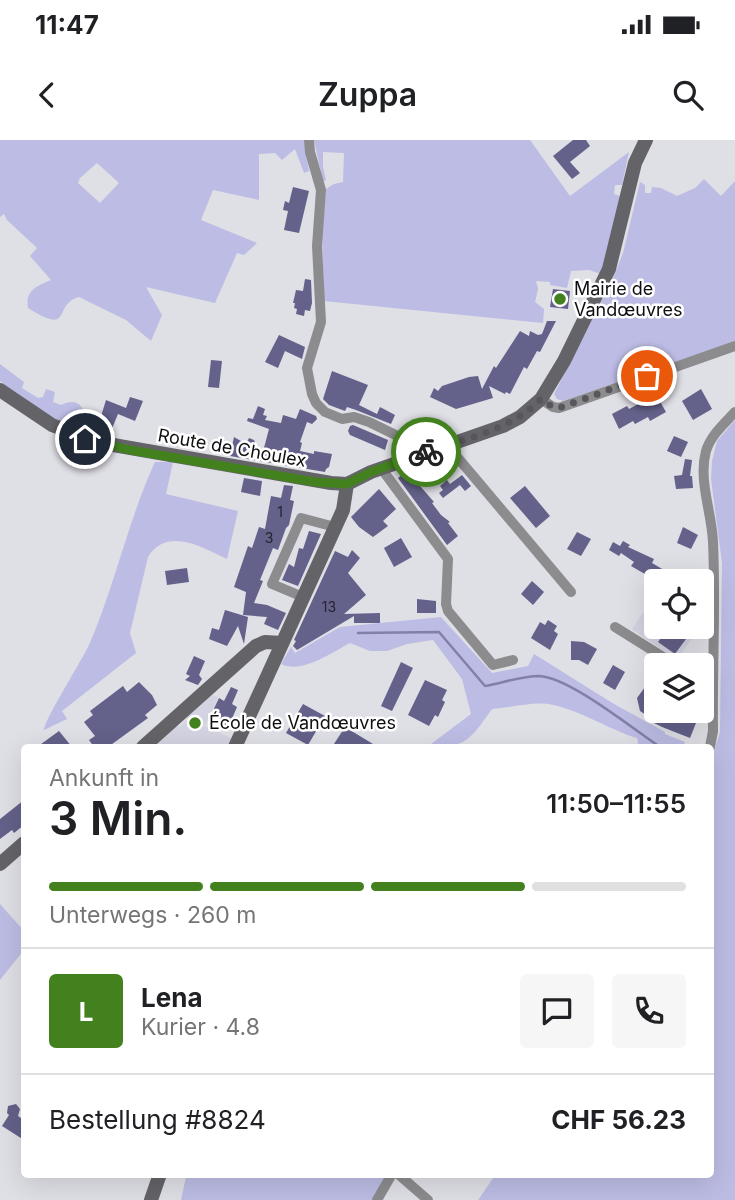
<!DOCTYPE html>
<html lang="de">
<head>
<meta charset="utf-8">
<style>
  :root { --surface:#fff; --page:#f6f6f6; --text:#202124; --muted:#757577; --line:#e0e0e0; --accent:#43811f }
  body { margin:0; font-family:Inter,sans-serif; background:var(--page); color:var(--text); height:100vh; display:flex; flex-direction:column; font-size:26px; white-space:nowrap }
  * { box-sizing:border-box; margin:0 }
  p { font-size:23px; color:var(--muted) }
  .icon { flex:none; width:38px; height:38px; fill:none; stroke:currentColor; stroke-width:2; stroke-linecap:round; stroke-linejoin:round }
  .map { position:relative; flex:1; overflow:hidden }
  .panel { position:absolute; left:21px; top:604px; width:693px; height:434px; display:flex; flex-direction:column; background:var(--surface); border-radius:7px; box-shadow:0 7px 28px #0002 }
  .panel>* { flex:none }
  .controls { position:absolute; left:644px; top:429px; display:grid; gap:14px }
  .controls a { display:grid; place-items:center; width:70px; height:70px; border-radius:7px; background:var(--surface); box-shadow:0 7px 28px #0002; font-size:35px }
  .pin { position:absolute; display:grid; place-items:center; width:60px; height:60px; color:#fff; margin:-30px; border:4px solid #fff; border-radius:50%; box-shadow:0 2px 7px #0007 }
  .courier { position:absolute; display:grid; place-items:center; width:70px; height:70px; margin:-35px; border:5px solid #43811f; border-radius:50%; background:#fff; color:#222; box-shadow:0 2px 9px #0007 }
  .overview em { font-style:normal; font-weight:600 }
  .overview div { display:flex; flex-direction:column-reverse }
  .overview { display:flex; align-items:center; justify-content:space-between; height:119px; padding:0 28px }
  h1 { font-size:46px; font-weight:600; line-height:52px }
  .bar { display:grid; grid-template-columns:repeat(4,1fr); gap:10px 7px; align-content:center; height:84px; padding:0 28px }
  .bar i { height:9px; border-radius:5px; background:var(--line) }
  .bar .selected { background:var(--accent) }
  .bar p { grid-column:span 4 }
  .line { display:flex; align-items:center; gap:18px; padding:0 28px; border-top:2px solid var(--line) }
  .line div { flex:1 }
  .round { display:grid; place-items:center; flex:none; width:74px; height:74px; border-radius:7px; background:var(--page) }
  .status { display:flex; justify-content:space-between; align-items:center; height:49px; padding:0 35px; background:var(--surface); direction:ltr }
  .status svg { height:19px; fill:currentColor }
  header { display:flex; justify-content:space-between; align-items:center; height:91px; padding:0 28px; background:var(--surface); font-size:32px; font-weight:600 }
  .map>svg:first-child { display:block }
</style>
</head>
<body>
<div class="status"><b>11:47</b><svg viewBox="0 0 49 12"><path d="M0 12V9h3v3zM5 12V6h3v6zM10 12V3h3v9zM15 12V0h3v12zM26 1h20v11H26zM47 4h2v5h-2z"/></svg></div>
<header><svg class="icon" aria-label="back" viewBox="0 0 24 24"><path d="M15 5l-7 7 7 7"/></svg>Zuppa<svg class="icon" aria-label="search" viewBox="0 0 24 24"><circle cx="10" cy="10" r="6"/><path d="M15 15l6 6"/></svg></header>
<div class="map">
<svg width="735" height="1060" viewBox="0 0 735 1060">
  <rect width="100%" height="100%" fill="#dfdfe6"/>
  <g fill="#d3d3e1">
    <path d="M647,467L656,474V486L675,487L692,498L677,520L632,489Z"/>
    <path d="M212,555L218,557L205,586L233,599L229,607H152L177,586L179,587L188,579V576Z"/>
  </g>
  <g fill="#bdbce4" fill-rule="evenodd">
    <path d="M0,0H304L309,31L304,33L295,9L282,20L275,13L259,14V60L213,50L201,80L257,103L244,115L237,113L215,163L146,147L162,175L151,201L126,180L79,157C52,164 74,197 28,168C25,150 37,146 51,140L30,116L37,108L7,80L4,74L0,77ZM97,23L119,43L100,63L78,43L80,38Z"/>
    <path d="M314,0H530L570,56L629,12L622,45H615L614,54L620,56L610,104L601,134L589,130L571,131L567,148L550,145V142L536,141L538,149L535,162L544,169L543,183L324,161L322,94L326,49L334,44L343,42L344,13L323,12V27L326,40L323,42Z"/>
    <path d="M704,39L721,56L735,41V201L563,261L557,259L554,254L614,136L623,113L640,42L645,45V53H651L652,47L661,48L677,56L695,48Z"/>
    <path d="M0,224L24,242L22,248L38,258L43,257L46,249L55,252L53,262L61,265C77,257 82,266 89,279L84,292C54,279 24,264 0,241Z"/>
    <path d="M735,280V1060H478L496,1034H710V625L720,592L722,423L711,339L712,321L717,301Z"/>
    <path d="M155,322H173L166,354L238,371L227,419C203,408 167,386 148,417L130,493L136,513L62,571L67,579L44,590C44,581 82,520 89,505C115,445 128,381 155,322Z"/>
    <path d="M441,477L492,533L528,526L534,514L614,564L665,592V594L685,602L683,607H639L637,598C607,589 579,569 548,564C531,562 509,568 492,569C469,601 467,607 427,607L471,574L462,539L433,500L407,504L387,511H370L350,503C331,513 302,534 281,524L291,507L295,513L340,487Z"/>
    <path d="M0,764L24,791V810L0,840Z"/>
    <path d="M183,1034H387L373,1060H181L186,1037Z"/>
  </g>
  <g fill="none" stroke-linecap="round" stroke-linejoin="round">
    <path stroke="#8280aa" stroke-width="2.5" d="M358,493L439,492L485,546C502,543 522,536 539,536C569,537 633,589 660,607"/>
  </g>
  <g fill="#64618a">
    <path d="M573,0H586L590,6L570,22L580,33L572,39L553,16Z"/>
    <path d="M293,47L309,51L299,93L284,90L288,71L283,70L285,61L289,63Z"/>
    <path d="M305,139L311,140L312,163L310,171L305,170L304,176L296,174L297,169L294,168L295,163H293L296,150L303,151Z"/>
    <path d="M553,149L570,151L568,169L550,167Z"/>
    <path d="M547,181H556L540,212L537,211L527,229L524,227L510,254L506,252L505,254L489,246L493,258L456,269L430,257L434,248L438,251L442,246L469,237L478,236L482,249L494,226L496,228L520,191L529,196L530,191L538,195L542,194Z"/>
    <path d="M279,195L305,207L302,219L285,211L278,228L265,222Z"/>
    <path d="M211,220L222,221L219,248L208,247Z"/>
    <path d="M332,231L368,245L359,265L377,274L380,267L395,275L391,284L356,270L347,267L345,271L329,265L323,259Z"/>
    <path d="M701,249L712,269L693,280L682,261Z"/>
    <path d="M130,257L143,261L135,281L118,274L111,291L98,286L106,260L126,268Z"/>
    <path d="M658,258L666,272L650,281L648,277L635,284L633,281L619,289L612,274L627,266L629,269L642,262L644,266Z"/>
    <path d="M258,266L265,269L263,275L267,276L265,280L281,283L283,275L296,279L300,269L316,276L317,279L312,284L307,282L300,302L302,303L300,311L314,314V311L332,314L329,327L326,329L325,332L230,316L234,297L246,304L249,298L254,300L261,319L269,289L247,281L248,278L253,279Z"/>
    <path d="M353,285L388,300L385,310L350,295L348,291L350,286Z"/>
    <path d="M674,296L688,302L681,317L667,311Z"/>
    <path d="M685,319L692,320L690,336H692L693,348L676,349L674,336L682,335Z"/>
    <path d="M407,331L434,362L432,363L441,375L450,382L448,383L458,396L447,405L398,338Z"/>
    <path d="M462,335L471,346L465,351L460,345L443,358L439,353L443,350L440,346L447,340L450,344Z"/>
    <path d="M244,338L262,341L260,356L241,352Z"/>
    <path d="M284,345L293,346L290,360L294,361L289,385L286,388L278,410L273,408L260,440L263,441L254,463L267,465L286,473L278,490L264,484L267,477L243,475L246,452L234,447L248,406L252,408L259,387L265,389L271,356L281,358Z"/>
    <path d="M525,346L550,376L536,388L510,358Z"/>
    <path d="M379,349L396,369L383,381L388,386L373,397L359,387L351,377Z"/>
    <path d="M683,387L698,395L691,409L677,403Z"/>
    <path d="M309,391L321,394L298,446L282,440L289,424L294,427L299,408L303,409Z"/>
    <path d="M577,392L591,399L581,416L567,409Z"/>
    <path d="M401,398L412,417L394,427L384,408Z"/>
    <path d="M623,401L630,405L628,407L654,419L652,423L669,433L671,430L679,434L675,441H657L631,426L634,422L621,413L619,416L609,410L613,402L620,406Z"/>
    <path d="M352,410L360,418L348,433L366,455L344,474L380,473V483H354V476L297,510L293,506L296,501L294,500L335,411L348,417Z"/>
    <path d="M187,428L189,442L167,445L165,431Z"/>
    <path d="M532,441L544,452L533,465L521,454Z"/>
    <path d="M417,459L436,461V473H417Z"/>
    <path d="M225,470L248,477L244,504L238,486L227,506L209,499L212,488L219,490Z"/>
    <path d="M548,480L557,486L554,491L558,494L550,510L531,498L540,482L545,485Z"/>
    <path d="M669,487L686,499L675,514L658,502Z"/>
    <path d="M571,501L584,502L597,509L588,525L579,520H571Z"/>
    <path d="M194,516L205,521L199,535L202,539L198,545L185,540L190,536L186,534Z"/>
    <path d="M401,522L413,528L392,571L381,566Z"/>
    <path d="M613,525L625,532L615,550L603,543Z"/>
    <path d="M656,532V572L672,581L674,574L696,583L690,598L662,587L648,580L649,577L640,571L637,558Z"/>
    <path d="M425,540L447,550L442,560L445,562L438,577L435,575L429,586L408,575Z"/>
    <path d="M139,542L152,555L157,565L145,575L148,578L108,607H94L89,600L95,596L84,582L93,575L90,571L123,546L127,552Z"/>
    <path d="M231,547L238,550L232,564L237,567L227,590L208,581L219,558L224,561Z"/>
    <path d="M303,564L325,576L308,605L286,593Z"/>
    <path d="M345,587L378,607H332Z"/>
    <path d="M59,591L72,607H37Z"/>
    <path d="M24,660V685L14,693L12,690L0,699V679Z"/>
    <path d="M16,964L20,969L18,976L24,980V1000L2,986L9,975L7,973L8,966Z"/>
  </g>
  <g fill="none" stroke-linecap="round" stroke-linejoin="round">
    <g stroke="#8c8c8f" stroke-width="10">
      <path d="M309,0L310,12L321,50L317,106L321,182L307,228L312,254L316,263L325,272L342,279L354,277L369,282L412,303L419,315"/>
      <path d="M541,259L553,267L559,268L735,206"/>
      <path d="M447,305L571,452"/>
      <path d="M381,328L448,419L446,464L448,471L493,525L513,520"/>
      <path d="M303,457L272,444L301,378L335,387"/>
      <path d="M615,487L676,525"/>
      <path d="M710,607L713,591C712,528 716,465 713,402C712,373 698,340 706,311C711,295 724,284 735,272"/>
      <path d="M398,1034L428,1060"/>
      <path d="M377,1060L392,1034"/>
    </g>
    <g stroke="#646468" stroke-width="14">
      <path d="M0,250L52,285L96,302L331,343L347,344L371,332L503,286L520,277L541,259L564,221L609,129L635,23L646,0"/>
      <path d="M143,607L256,506L265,502L282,503"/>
      <path d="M235,607L343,370L347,344"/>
      <path d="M0,724L24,703"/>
      <path d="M151,1060L160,1034"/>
    </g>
  </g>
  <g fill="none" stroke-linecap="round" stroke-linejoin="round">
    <path stroke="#57575b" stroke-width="7" stroke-dasharray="0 12.6" d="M426,312C467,298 510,290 541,259L553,267L559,268L647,236"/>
    <path stroke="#43811f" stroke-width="9" d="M85,299L130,310L315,342L347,344L371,332L426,312"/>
  </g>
  <g fill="#43811f" stroke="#fff" stroke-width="2.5">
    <circle cx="560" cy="159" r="7"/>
    <circle cx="195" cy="583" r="7"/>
  </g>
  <g text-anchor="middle" stroke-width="5" stroke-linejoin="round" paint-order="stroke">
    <g font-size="14" fill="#24232e">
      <text x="280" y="377">1</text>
      <text x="269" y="403">3</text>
      <text x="329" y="472">13</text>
    </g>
    <g font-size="18" fill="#0e0e10" stroke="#fff" text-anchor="start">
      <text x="574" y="155">Mairie de<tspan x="574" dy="21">Vandœuvres</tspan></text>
      <text x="209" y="589">École de Vandœuvres</text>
    </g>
    <g font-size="18" fill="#0e0e10" stroke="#fff">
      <text transform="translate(232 308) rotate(10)" y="6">Route de Choulex</text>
    </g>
  </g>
</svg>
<div class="controls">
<a><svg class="icon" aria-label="locate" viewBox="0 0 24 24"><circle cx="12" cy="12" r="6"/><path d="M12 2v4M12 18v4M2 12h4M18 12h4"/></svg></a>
<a><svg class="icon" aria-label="layers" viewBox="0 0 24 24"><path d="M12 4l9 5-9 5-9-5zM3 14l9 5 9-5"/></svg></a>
</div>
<div class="pin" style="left:647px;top:236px;background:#ea580c"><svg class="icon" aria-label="bag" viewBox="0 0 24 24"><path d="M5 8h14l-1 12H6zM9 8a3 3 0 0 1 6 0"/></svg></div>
<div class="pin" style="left:85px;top:299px;background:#1f2937"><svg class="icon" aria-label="home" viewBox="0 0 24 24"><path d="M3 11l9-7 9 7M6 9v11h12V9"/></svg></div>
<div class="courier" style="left:426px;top:312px"><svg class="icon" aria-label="bike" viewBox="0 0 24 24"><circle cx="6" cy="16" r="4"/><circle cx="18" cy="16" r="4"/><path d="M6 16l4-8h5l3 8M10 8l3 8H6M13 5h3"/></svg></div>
<section class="panel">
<div class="overview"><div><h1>3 Min.</h1><p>Ankunft in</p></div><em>11:50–11:55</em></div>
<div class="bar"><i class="selected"></i><i class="selected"></i><i class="selected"></i><i></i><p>Unterwegs · 260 m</p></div>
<div class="line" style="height:126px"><b class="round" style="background:var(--accent);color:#fff">L</b><div><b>Lena</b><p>Kurier · 4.8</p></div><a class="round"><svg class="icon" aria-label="chat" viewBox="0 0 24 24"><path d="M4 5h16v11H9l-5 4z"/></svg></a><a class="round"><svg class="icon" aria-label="phone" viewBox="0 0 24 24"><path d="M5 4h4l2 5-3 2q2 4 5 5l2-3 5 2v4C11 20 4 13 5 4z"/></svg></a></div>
<div class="line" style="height:91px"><div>Bestellung #8824</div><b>CHF 56.23</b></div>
</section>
</div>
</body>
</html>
